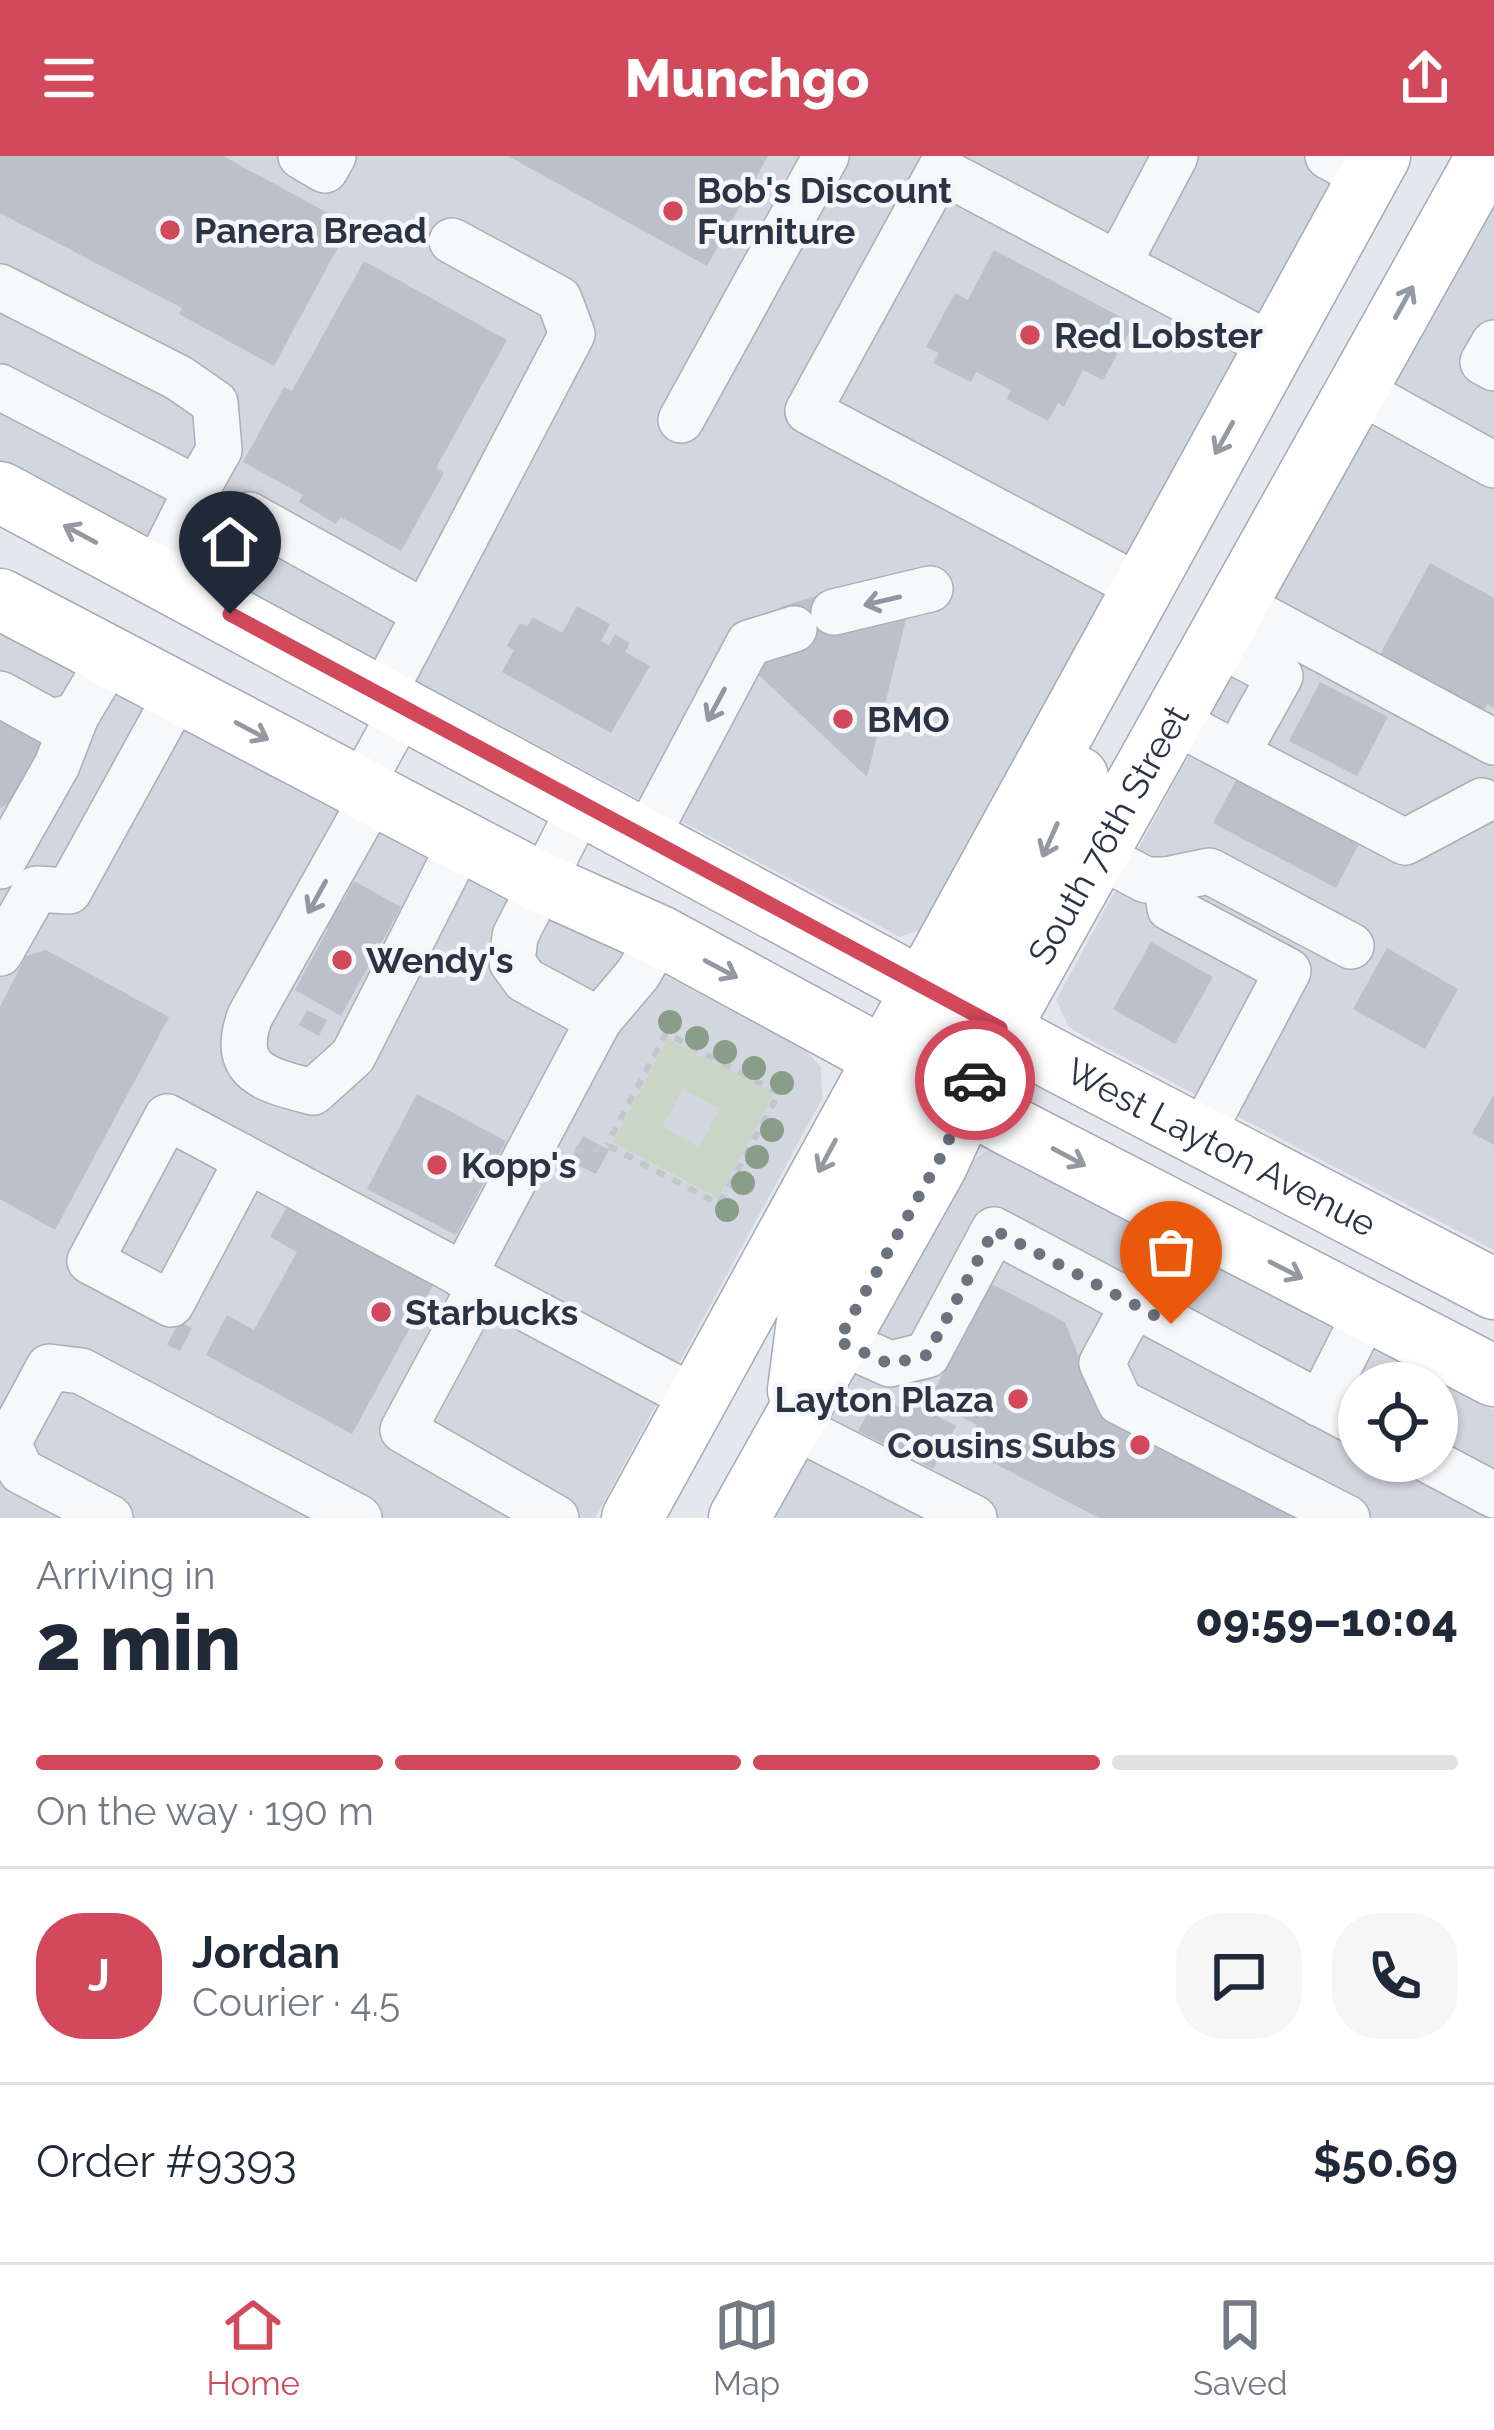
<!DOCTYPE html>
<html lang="en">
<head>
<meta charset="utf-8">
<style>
  :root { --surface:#fff; --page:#f6f6f7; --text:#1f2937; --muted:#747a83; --line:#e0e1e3; --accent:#d1495b }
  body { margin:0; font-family:Raleway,sans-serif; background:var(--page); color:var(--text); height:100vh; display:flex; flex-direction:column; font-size:45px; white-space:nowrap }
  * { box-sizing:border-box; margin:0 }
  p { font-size:39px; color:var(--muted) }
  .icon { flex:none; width:66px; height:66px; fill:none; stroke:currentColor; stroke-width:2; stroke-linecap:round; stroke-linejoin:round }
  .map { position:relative; height:1362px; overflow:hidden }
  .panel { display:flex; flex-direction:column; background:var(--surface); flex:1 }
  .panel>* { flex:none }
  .buttons { position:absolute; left:1338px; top:1206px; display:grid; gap:24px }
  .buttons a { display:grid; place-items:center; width:120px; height:120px; border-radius:50%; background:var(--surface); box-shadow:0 3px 9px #0004; font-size:60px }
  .pin { position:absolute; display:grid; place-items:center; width:102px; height:102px; color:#fff; margin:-123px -51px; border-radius:50% 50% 50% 0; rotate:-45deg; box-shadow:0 0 12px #0007 }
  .pin .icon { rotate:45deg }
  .courier { position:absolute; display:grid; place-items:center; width:120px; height:120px; margin:-60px; border:9px solid #d1495b; border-radius:50%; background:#fff; color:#222; box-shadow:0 3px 15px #0007 }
  .headline em { font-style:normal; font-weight:800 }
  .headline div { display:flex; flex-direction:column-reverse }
  .headline { display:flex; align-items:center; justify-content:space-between; height:204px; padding:0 36px }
  h1 { font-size:78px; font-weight:800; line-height:90px }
  .bar { display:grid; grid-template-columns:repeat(4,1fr); gap:18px 12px; align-content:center; height:144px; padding:0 36px }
  .bar i { height:15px; border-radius:9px; background:var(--line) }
  .bar .on { background:var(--accent) }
  .bar p { grid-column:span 4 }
  .line { display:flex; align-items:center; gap:30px; padding:0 36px; border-top:3px solid var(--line) }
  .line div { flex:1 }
  .round { display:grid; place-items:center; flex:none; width:126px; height:126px; border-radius:48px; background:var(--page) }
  header { display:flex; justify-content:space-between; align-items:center; height:156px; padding:0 36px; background:var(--accent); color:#fff; font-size:54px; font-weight:800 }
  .dock { display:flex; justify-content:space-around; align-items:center; height:168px; border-top:3px solid var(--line); background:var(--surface); font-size:33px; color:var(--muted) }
  .dock a { display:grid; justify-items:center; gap:6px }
  .dock .on { color:var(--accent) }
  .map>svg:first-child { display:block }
</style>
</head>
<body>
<header><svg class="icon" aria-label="menu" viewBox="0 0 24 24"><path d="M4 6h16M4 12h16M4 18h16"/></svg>Munchgo<svg class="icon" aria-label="share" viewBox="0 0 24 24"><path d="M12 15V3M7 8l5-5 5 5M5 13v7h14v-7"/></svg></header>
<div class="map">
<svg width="1494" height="1362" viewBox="0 0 1494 1362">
  <rect width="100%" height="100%" fill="#e4e7ec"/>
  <g fill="#d2d6de" fill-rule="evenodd">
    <path d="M0,0H1354L928,771L900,781L0,305Z"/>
    <path d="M1494,48V1094L1089,883L1069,871L1056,844L1487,50Z"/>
    <path d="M0,469L804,893L821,911L822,943L595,1362H0Z"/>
    <path d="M987,995H997L1494,1254V1362H774L966,1009ZM1359,1227H1437V1305H1359Z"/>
  </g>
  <path fill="#c9d6c5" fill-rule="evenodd" d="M668,883L774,937L718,1042L613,986ZM683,933L720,953L699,991L662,971Z"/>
  <g fill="#bbc0ca">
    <path d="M0,0H223L350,69L274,210L179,158L182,152L0,57Z"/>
    <path d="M508,0H768L707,110Z"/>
    <path d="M994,94L1134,168L1103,224L1083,214L1064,251L1058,247L1048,265L1007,243L1011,234L976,216L971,226L933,207L939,197L926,191L955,137L968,144Z"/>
    <path d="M364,105L507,184L436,312L444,317L401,395L341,361L336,368L299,346L303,339L243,306L284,231L292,235Z"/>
    <path d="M1430,407L1494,442V552L1487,548L1483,556L1380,498Z"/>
    <path d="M816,440L852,472L908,455L867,621L743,504L780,451Z"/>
    <path d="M577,450L610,468L601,485L609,489L615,478L630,487L625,496L650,510L611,577L502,516L514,494L507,490L520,467L527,471L533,461L562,477Z"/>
    <path d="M1320,526L1388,561L1357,620L1289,585Z"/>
    <path d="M0,554L28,566L42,589L30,638L0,652Z"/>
    <path d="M1243,611L1365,676L1336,732L1213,667Z"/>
    <path d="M354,725L401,751L341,860L295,834L328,773L323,770L337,744L342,747Z"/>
    <path d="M1151,786L1213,821L1175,888L1113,853Z"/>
    <path d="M1387,792L1458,833L1425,893L1353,853Z"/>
    <path d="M46,794L169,861L55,1074L0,1043V851L26,800Z"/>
    <path d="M307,854L327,864L319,880L299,869Z"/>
    <path d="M417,938L506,985L456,1079L367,1033Z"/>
    <path d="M1494,938V989L1472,977Z"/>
    <path d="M583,980L609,994L596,1018L570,1005Z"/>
    <path d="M291,1043L437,1122L352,1278L206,1199L227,1159L254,1174L297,1096L270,1081Z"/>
    <path d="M990,1127L1065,1166L1101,1257L1305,1362H1099L965,1292L977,1269L937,1248L943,1237L935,1233Z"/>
    <path d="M179,1166L192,1172L180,1195L167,1189Z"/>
    <path d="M878,1239L910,1257L915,1248L956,1270L933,1313L858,1275Z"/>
  </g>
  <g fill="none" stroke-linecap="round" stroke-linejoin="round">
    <defs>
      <g id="minor">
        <path d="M301,0L325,14L333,0"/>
        <path d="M1328,0L1368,22"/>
        <path d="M1118,108L1175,0"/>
        <path d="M0,131L179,222L215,247L219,294L197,333"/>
        <path d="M1494,187L1483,206L1494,212"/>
        <path d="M0,231L197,333L155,417"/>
        <path d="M1356,233L1494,309"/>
        <path d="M681,264L826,0"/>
        <path d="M249,359L425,457"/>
        <path d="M1141,432L808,255L940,14L1274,191"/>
        <path d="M1238,448L1494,586"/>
        <path d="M834,456L930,433"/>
        <path d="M1217,487L1280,520L1250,574"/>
        <path d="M0,538L51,566L76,560L111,501"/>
        <path d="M381,542L572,178L559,143L452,85"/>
        <path d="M1174,565L1405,686L1482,645"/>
        <path d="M360,631L403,553"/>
        <path d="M374,639L250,860C229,917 267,924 313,936L353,900L462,685"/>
        <path d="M582,648L515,780L512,806L525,824L599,864"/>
        <path d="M646,681L749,487L794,473"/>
        <path d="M1100,700L1146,724H1166L1170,752L1288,815L1200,981"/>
        <path d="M0,710L57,609L76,560"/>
        <path d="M1166,724L1209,715L1351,790"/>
        <path d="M0,797L36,733L69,735L178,537"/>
        <path d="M247,1005L171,1148L90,1105L167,961L696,1243"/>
        <path d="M1182,1060L1102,1207L1120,1246L1347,1362"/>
        <path d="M463,1120L599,864L638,818L660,780"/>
        <path d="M481,1129L403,1274L556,1362"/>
        <path d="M839,1185L890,1208L927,1199L994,1074L1359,1268"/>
        <path d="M1320,1248L1367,1155"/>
        <path d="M794,1270L974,1362"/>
        <path d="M1430,1305L1494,1339"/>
        <path d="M110,1362L21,1315L8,1287L49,1211L81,1215L359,1362"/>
      </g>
      <g id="major">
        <path id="s1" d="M0,336L1060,907L1494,1133"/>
        <path d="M0,443L540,726L660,780L1010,970L1494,1220"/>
        <path d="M973,844L1078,621"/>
        <path d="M798,1234L810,1142L925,921L935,886"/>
        <path d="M632,1362L1380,0"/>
        <path id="s2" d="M739,1362L937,1009L1000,872L1487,0"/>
      </g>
    </defs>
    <use href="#minor" stroke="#a9aeb7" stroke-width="48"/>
    <use href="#major" stroke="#a3abb8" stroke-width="63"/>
    <path stroke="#c2c5cb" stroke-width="6" stroke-dasharray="9 9" stroke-linecap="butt" d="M575,993L587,997L607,989L719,1048L779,937L666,877L607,989"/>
    <use href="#minor" stroke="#f7f8fa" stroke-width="45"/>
    <use href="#major" stroke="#fff" stroke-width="60"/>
  </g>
  <g fill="#899d89">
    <circle cx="670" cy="866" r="12"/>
    <circle cx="697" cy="882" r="12"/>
    <circle cx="725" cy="896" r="12"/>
    <circle cx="754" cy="912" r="12"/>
    <circle cx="782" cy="927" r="12"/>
    <circle cx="772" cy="974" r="12"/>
    <circle cx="757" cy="1001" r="12"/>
    <circle cx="743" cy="1027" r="12"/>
    <circle cx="727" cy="1054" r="12"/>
  </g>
  <defs><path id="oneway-shaft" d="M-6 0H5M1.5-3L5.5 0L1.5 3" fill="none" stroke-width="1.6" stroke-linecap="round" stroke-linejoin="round" transform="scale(3)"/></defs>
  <g stroke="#959aa2">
    <use href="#oneway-shaft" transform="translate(1404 146) rotate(-61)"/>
    <use href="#oneway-shaft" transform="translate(1224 282) rotate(119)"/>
    <use href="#oneway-shaft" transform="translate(80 378) rotate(-152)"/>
    <use href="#oneway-shaft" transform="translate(252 575) rotate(28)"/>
    <use href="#oneway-shaft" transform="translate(1050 684) rotate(114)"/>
    <use href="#oneway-shaft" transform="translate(721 813) rotate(28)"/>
    <use href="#oneway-shaft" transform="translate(827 1000) rotate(118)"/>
    <use href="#oneway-shaft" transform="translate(1069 1001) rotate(28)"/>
    <use href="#oneway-shaft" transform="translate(1286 1114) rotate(27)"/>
  </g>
  <g stroke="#9196a0">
    <use href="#oneway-shaft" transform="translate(882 445) rotate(167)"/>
    <use href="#oneway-shaft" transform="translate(716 549) rotate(118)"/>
    <use href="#oneway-shaft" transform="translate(317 741) rotate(119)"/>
  </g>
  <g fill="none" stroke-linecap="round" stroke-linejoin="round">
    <path stroke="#6c737f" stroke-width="12" stroke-dasharray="0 21.6" d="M975,924L943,997L838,1185L890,1208L927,1199L994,1074L1171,1168"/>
    <path stroke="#d1495b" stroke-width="15" d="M230,458L1000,872L975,924"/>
  </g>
  <g fill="#d1495b" stroke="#f4f6f9" stroke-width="4.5">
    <circle cx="673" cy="55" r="12"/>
    <circle cx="170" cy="74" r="12"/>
    <circle cx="1030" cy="179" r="12"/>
    <circle cx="843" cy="563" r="12"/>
    <circle cx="342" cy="804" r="12"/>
    <circle cx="437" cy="1009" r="12"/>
    <circle cx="381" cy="1156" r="12"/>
    <circle cx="1018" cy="1243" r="12"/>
    <circle cx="1140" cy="1289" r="12"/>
  </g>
  <g text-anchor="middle" stroke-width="9" stroke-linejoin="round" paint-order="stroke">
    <g font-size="36" font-weight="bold" fill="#2b3445" stroke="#f4f6f9" text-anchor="start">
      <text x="697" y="47">Bob's Discount<tspan x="697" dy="41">Furniture</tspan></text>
      <text x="194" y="87">Panera Bread</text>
      <text x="1054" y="192">Red Lobster</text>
      <text x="867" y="576">BMO</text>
      <text x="366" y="817">Wendy's</text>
      <text x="461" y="1022">Kopp's</text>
      <text x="405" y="1169">Starbucks</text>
      <text x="994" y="1256" text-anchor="end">Layton Plaza</text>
      <text x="1116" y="1302" text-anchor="end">Cousins Subs</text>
    </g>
    <g font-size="36" fill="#2b3445" stroke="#f4f6f9">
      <text dy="13" stroke="none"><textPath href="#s2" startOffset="777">South 76th Street</textPath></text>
      <text dy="13" stroke="none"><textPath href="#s1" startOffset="1386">West Layton Avenue</textPath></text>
    </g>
  </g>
</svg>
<div class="buttons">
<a><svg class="icon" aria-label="locate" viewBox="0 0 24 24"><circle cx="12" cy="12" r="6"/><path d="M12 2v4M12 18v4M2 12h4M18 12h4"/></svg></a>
</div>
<div class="pin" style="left:1171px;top:1168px;background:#ea580c"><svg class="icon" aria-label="bag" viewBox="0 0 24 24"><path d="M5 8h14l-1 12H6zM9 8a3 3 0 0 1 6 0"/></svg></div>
<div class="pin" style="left:230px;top:458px;background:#1f2937"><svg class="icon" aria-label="home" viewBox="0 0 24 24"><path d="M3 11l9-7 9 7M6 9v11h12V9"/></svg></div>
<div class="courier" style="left:975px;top:924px"><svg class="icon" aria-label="car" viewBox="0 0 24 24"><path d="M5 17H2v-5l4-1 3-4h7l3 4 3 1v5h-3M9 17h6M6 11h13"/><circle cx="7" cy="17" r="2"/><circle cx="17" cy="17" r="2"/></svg></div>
</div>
<section class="panel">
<div class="headline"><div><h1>2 min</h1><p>Arriving in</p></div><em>09:59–10:04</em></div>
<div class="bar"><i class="on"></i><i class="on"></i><i class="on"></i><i></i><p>On the way · 190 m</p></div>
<div class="line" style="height:216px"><b class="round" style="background:var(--accent);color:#fff">J</b><div><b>Jordan</b><p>Courier · 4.5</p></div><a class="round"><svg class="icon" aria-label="chat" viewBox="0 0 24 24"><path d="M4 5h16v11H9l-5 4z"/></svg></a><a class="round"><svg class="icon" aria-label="phone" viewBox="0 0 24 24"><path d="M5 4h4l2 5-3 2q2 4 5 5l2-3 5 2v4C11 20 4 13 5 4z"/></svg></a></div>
<div class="line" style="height:156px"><div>Order #9393</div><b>$50.69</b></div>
</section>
<nav class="dock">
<a class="on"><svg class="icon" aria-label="home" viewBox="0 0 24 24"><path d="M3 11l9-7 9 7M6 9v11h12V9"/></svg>Home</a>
<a><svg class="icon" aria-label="map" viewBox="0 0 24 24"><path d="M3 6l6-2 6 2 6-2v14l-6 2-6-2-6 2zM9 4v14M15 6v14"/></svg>Map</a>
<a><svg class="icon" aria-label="saved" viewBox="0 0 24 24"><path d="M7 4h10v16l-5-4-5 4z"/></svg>Saved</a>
</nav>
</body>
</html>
